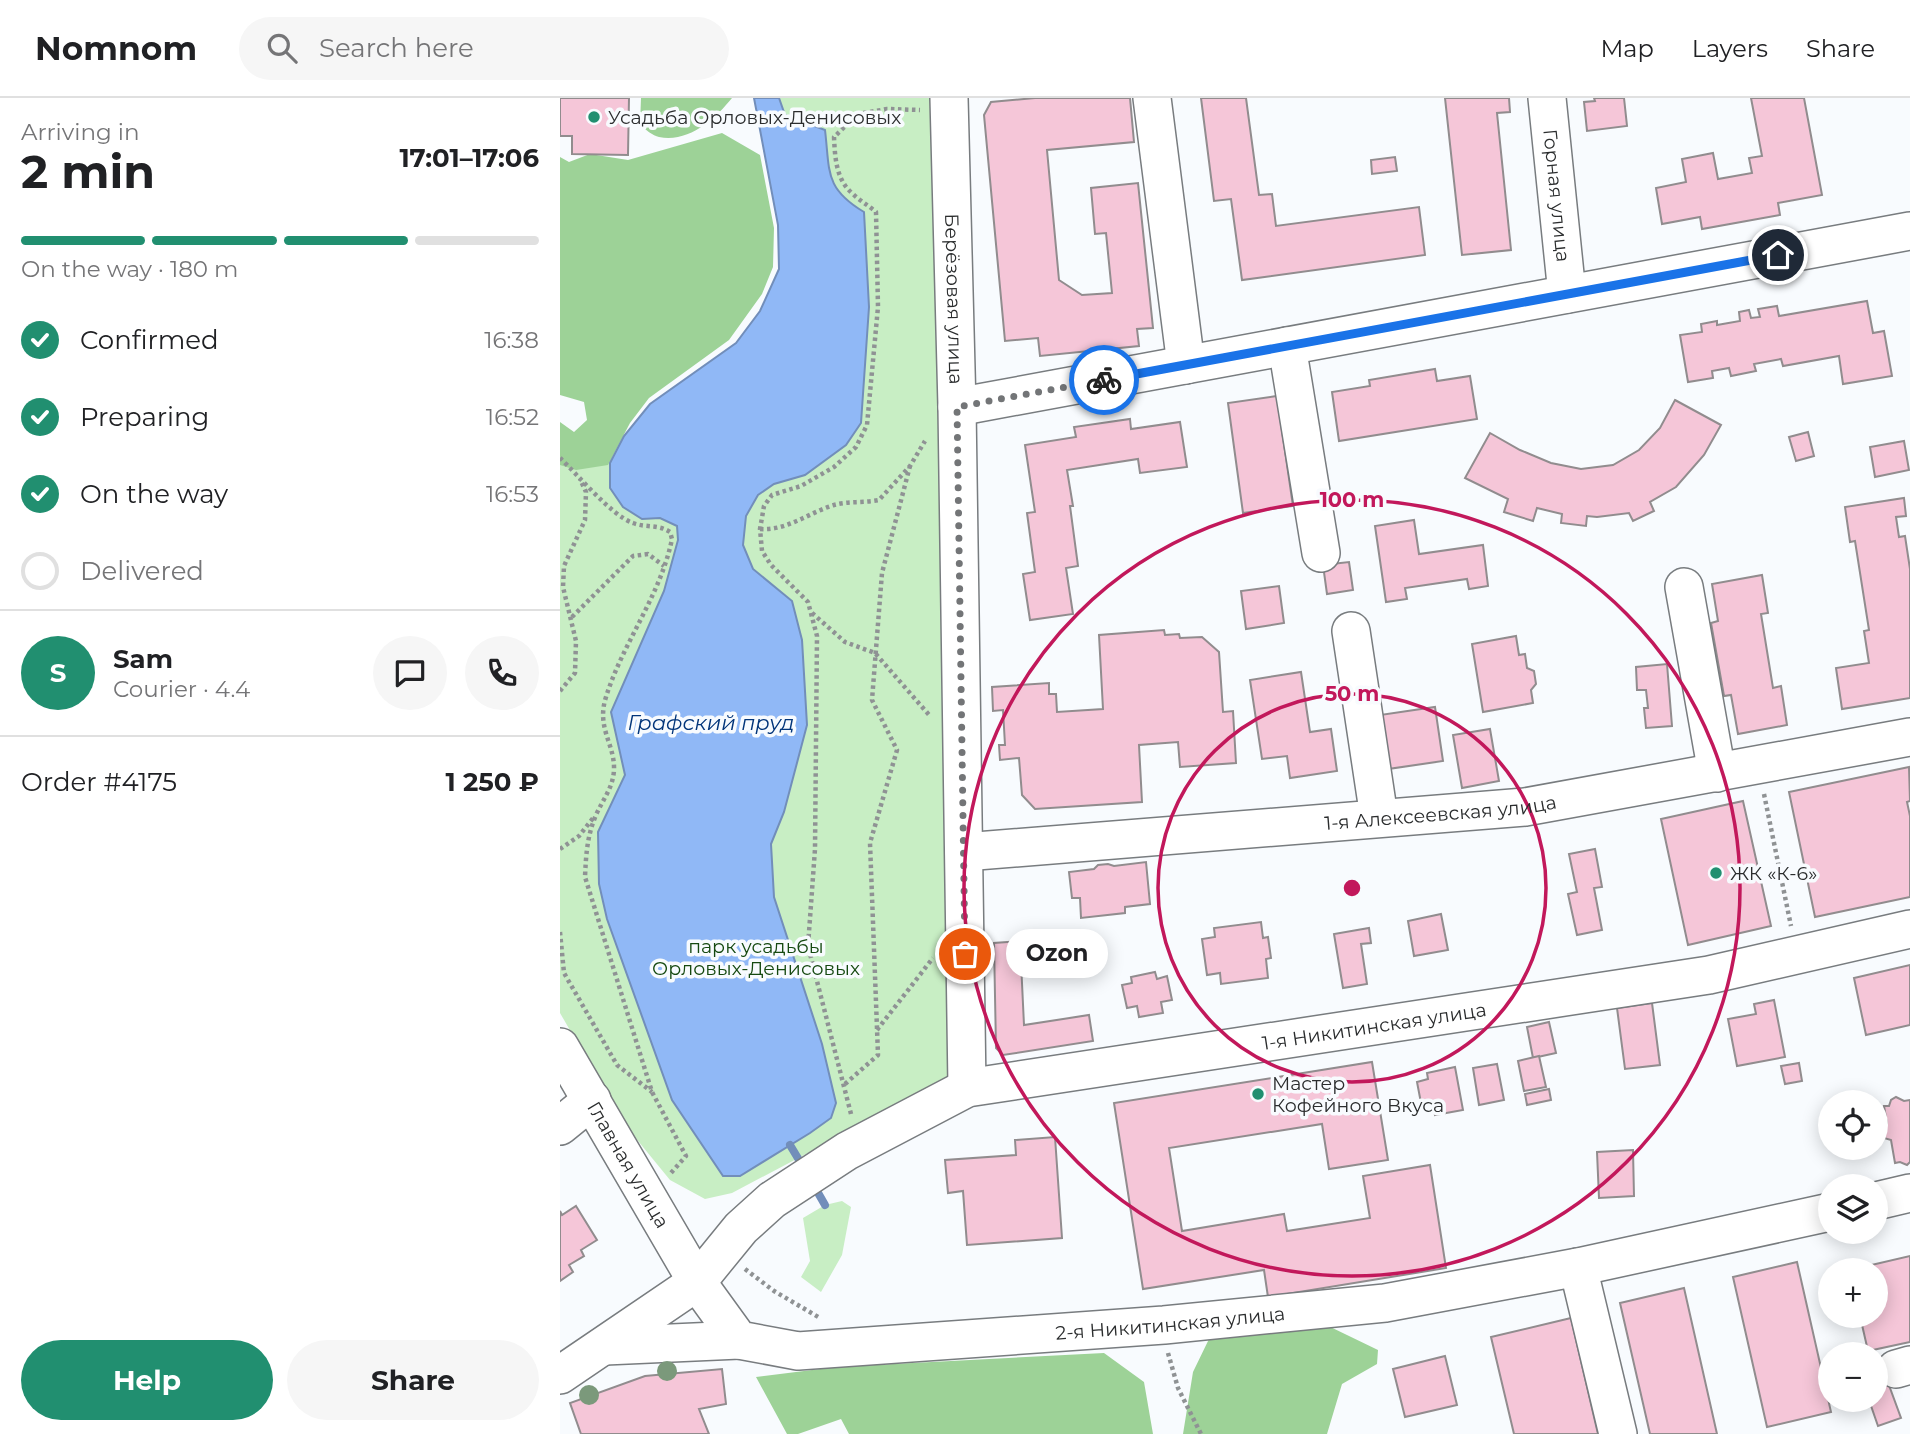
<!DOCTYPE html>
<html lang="en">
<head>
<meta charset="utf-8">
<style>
  :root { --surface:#fff; --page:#f6f6f6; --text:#202124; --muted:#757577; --line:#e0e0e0; --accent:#218f70 }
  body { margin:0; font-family:Montserrat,sans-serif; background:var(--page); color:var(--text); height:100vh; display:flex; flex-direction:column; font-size:26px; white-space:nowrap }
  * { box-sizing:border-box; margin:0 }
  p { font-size:23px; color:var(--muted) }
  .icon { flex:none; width:38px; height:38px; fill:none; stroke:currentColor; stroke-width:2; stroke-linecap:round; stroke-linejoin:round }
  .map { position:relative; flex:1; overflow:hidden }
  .panel { display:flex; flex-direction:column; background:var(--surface); width:560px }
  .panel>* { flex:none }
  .fabs { position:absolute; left:1258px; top:992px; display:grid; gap:14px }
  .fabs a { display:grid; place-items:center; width:70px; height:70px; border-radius:50%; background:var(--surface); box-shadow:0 4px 18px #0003; font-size:35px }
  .pin { position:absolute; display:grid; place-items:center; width:60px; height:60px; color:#fff; margin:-30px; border:4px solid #fff; border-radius:50%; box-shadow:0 2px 7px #0007 }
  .courier { position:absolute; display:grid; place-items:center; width:70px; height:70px; margin:-35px; border:5px solid #1a73e8; border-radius:50%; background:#fff; color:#222; box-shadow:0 2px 9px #0007 }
  .bubble { position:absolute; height:49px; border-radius:24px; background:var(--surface); box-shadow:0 4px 18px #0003; font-size:23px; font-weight:700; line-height:49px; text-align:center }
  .overview em { font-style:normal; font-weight:700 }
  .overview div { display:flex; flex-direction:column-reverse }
  .overview { display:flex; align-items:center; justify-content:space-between; height:119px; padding:0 21px }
  h1 { font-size:46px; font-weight:700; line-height:52px }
  .bar { display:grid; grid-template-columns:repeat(4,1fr); gap:10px 7px; align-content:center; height:84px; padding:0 21px }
  .bar i { height:9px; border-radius:5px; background:var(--line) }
  .bar .selected { background:var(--accent) }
  .bar p { grid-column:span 4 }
  .line { display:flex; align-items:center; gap:18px; padding:0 21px; border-top:2px solid var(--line) }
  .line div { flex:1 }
  .round { display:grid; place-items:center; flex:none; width:74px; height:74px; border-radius:37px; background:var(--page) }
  ol { padding:0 21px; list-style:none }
  li { display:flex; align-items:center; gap:21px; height:77px }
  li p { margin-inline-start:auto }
  li .icon { padding:7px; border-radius:50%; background:var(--accent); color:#fff; stroke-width:4 }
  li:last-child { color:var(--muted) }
  li i { width:38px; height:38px; border:4px solid var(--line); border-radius:50% }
  .action { display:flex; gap:14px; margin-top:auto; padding:14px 21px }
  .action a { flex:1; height:80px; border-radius:42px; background:var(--accent); color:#fff; font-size:28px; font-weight:700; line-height:80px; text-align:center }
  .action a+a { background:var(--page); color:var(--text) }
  header { display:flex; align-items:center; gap:42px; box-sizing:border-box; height:98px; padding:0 35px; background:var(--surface); border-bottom:2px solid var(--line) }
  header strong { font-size:33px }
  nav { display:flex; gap:38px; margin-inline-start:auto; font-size:24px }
  .search { width:490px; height:63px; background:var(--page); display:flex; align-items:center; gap:18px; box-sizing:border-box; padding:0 24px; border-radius:38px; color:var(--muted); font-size:26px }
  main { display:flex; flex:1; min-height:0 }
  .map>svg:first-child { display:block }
</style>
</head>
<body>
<header>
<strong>Nomnom</strong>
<div class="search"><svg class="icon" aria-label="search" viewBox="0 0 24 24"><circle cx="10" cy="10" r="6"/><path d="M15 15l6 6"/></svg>Search here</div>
<nav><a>Map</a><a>Layers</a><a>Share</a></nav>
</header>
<main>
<section class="panel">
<div class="overview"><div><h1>2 min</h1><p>Arriving in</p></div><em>17:01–17:06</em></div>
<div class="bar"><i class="selected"></i><i class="selected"></i><i class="selected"></i><i></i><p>On the way · 180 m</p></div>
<ol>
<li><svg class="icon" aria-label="check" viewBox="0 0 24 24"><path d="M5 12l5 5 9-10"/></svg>Confirmed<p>16:38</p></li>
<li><svg class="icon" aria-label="check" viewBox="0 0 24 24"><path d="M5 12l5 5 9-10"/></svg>Preparing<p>16:52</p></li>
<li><svg class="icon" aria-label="check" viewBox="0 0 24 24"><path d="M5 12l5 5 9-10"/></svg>On the way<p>16:53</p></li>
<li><i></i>Delivered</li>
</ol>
<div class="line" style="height:126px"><b class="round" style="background:var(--accent);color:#fff">S</b><div><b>Sam</b><p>Courier · 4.4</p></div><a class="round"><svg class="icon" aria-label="chat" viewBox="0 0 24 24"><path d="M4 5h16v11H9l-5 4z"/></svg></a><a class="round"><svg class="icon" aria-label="phone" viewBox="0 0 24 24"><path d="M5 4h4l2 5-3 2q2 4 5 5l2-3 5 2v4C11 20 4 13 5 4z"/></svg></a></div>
<div class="line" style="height:91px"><div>Order #4175</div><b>1 250 ₽</b></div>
<div class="action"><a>Help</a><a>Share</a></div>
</section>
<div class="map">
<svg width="1350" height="1336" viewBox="0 0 1350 1336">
  <rect width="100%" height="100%" fill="#f8fbfe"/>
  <g fill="#c8eec4">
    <path d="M194,0H377L395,982L295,1030L172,1095L145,1101L110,1082L65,1027L0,915V339L64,338L90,306L176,245L200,213L219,171L218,127Z"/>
    <path d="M282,1103L291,1109L282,1157L261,1194L241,1179L250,1163L243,1120L265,1107Z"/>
  </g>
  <g fill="#9dd297">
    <path d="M81,0H172C155,21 129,45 99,39C93,38 85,31 80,27Z"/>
    <path d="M162,35L200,57L214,130L213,169L202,196L169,242L89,300L70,325L48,367L16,372L0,367V324L14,334L27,322L24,304L0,297V59L9,64L30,56L68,62Z"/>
    <path d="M758,1223L818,1252L817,1266L782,1286L767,1336H623L633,1274L649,1241Z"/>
    <path d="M544,1255L584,1284L593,1336H289L281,1321L238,1336H227L196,1279L276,1269Z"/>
  </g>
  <path fill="#90b8f6" stroke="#728eba" stroke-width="2" d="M194,0H219L225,17L265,32C270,73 264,90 304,114L309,209L301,325L286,347L245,377L214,386L198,397L186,418L183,447L193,471L232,503L242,542L247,627L224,714L211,746L214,799L262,946L276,1005L271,1020L250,1035L180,1078H163L112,1002L47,821L39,786L38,734L65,677L51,614L104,493L118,442L117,428L100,420L82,421L63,409L50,390V365L64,338L90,306L176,245L200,213L219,171L218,127Z"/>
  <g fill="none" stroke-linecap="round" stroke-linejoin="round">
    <g stroke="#728eba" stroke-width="8">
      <path d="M230,1047L245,1072"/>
      <path d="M253,1086L265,1107"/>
    </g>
  </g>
  <g fill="#f5c6d8" stroke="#918c8e" stroke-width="2">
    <path d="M0,0H69L68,57L12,56V38H0Z"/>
    <path d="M475,0H570L574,44L487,52L499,182L522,197L552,195L546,135L535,136L531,90L578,85L593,230L577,231L579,248L480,258L478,240L445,243L424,17L431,4Z"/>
    <path d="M641,0H686L699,97L712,96L716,128L859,109L865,157L682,182L671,101L654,103Z"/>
    <path d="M885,0H949L950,14L937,15L951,152L902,157Z"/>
    <path d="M1034,0H1064L1067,28L1027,33L1024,4L1035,3Z"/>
    <path d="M1191,0H1244L1262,97L1218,105L1220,117L1142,131L1140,119L1102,126L1096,90L1126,84L1122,61L1153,55L1158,81L1192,75L1189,60L1202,58Z"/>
    <path d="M835,59L837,73L812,76L811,62Z"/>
    <path d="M1307,203L1313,235L1324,233L1332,278L1283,286L1279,258L1223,268L1221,261L1194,266L1196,273L1171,278L1169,270L1152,273L1153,280L1128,284L1120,237L1142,234L1141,226L1157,223V227L1180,223L1179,214L1189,212L1191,220L1200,219L1198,211L1217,208L1219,218Z"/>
    <path d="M875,271L877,283L910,278L917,321L779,343L772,294L810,288L809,282Z"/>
    <path d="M717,298L733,408L683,415L668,305Z"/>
    <path d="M1115,302L1161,327L1144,357L1116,389L1090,404L1094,413L1073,423L1069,415L1037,419L1027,418L1026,428L1001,425L1002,416L977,410L973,423L944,414L948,401L905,380L930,335L960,352L991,365L1021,371L1053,367L1079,352L1100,330Z"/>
    <path d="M570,321L571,331L620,324L627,369L580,375L578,361L507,372L513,408H510L518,468L506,470L513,516L470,522L463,476L475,474L467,415L475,414L465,347L516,339L514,329Z"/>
    <path d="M1248,334L1254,358L1236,363L1229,339Z"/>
    <path d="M1344,343L1349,372L1315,379L1310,349Z"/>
    <path d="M1344,400L1346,418L1336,419L1339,439L1345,438L1350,471V600L1282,611L1276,570L1309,565L1304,533L1309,532L1295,443L1290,444L1285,409Z"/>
    <path d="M854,422L859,456L923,447L928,488L909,491L907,481L845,490L847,501L826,504L815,428Z"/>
    <path d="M789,464L793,492L767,496L763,467Z"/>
    <path d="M1202,477L1208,515L1201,516L1213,590L1221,588L1227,627L1178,636L1171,597L1164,598L1151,525L1158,523L1152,486Z"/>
    <path d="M719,488L724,525L686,531L681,493Z"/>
    <path d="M604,532L605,537L619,536L620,540L642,539L659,554L663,614L673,613L676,665L620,669L618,644L579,647L582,704L475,711L462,697L459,660L440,662L439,647H445L443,612L433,613L432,589L489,585V596H496L497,614L543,611L539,537Z"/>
    <path d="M956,538L959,557L965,556L967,570L974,573L976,586L971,592L973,605L923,614L912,546Z"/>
    <path d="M1107,566L1112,628L1086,630L1084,610H1088L1086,592H1077L1076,569Z"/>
    <path d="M741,574L750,634L771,631L777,673L730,680L727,658L702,661L690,582Z"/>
    <path d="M875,609L883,663L828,671L820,617Z"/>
    <path d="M930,631L939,683L902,690L893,637Z"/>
    <path d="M1349,669L1350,703L1347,704L1350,718V799L1255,819L1229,694Z"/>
    <path d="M1183,703L1211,828L1128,847L1101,721Z"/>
    <path d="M1035,751L1042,789L1034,790L1042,832L1017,837L1008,796L1017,794L1009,756Z"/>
    <path d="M586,764L590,806L565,809V815L521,820L520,800H512L509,774L534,771L538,767L548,766L554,768Z"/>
    <path d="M881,816L888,852L854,858L848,823Z"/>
    <path d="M701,824L703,840L708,839L711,860L706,861L708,880L661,886L660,875L647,877L642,841L655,839L654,830Z"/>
    <path d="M809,830L811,845L801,846L807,886L783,890L774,836Z"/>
    <path d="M460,843L464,927L529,917L533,943L443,957L436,950L434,845Z"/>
    <path d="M1350,867V927L1306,937L1294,880Z"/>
    <path d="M595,874L597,881L607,878L612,902L601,904L603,915L579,919L577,908L567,910L562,887L572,885L571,879Z"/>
    <path d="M1214,902L1225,959L1177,968L1168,921L1196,916L1194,906Z"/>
    <path d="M1092,905L1100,967L1065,971L1057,910Z"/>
    <path d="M989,924L996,955L973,960L967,929Z"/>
    <path d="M979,958L986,989L964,993L958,963Z"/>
    <path d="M812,964L828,1062L769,1071L762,1026L609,1050L622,1133L724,1116L727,1133L810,1120L803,1078L870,1067L886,1170L708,1199L704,1172L583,1191L554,1005Z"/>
    <path d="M1239,965L1242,983L1225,986L1221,968Z"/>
    <path d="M937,966L944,1002L919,1007L913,970Z"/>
    <path d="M895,969L903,1012L875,1017L872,1003L861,1005L857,984L868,981L867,975Z"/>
    <path d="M989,991L991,1002L967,1007L965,996Z"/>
    <path d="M1336,999L1344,1003L1350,1002V1064L1347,1067L1340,1064L1335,1065L1331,1042L1324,1040L1321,1035L1327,1026L1324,1008H1329L1331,1002Z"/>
    <path d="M495,1039L502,1140L407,1147L403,1093L388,1095L385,1062L456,1057L455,1042Z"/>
    <path d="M1073,1052L1074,1098L1039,1100L1037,1054Z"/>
    <path d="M16,1108L37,1142L21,1152L24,1158L9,1167L13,1174L0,1183V1113L2,1117Z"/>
    <path d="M1350,1158V1244L1308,1253L1300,1218H1316V1172H1290Z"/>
    <path d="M1237,1164L1271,1314L1207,1329L1173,1179Z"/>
    <path d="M1124,1190L1157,1336H1090L1060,1205Z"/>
    <path d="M1011,1220L1038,1336H954L931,1239Z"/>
    <path d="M885,1258L897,1307L845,1319L833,1271Z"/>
    <path d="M162,1271L166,1306L139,1311L149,1336H21L10,1305L85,1278Z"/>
    <path d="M1323,1271L1341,1320L1318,1328L1309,1302H1316V1274Z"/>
  </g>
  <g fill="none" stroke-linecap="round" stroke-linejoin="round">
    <defs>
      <g id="minor">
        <path id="s1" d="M389,0L397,309L407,990"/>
        <path d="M592,0L626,267"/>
        <path id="s2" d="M987,0L1007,196"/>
        <path d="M727,248L761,455"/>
        <path d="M397,309L1350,133"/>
        <path d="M1124,489L1157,675"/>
        <path d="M791,533L819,719"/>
        <path id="s3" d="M404,754L965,709L1350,639"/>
        <path id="s4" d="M0,949L137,1184L179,1242L238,1253L604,1227L825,1205L1018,1169L1270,1114"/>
        <path d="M0,1028L32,1002"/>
        <path d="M1316,1103L1350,1095"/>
        <path d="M1018,1169L1058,1336"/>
        <path d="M45,1248L179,1242"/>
        <path d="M1336,1271L1350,1267"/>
        <path id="s5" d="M0,1277L137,1184L181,1130L212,1102L287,1053L407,990L1149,877L1350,831"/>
      </g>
    </defs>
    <use href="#minor" stroke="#787c7f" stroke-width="40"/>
    <g stroke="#8f9294" stroke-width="4.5" stroke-dasharray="3.5 3.5" stroke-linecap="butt">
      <path d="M0,360C18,377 52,418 73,425C86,430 98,426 110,434L112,441C100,499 63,544 46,599C36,630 55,646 54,672C53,690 43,701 36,717C27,738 26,757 25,779L92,994L126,1058L110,1076"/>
      <path d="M200,431C227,433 250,414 274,407C288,403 305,405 319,402L350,368L365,343"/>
      <path d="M252,515L285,544L315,555L370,618"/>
      <path d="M12,519L73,458L88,456L104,468"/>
      <path d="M0,593L15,575L16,543L3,489L4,468L25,422L26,394L20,381"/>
      <path d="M1204,696L1231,828"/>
      <path d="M0,751L19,738L33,720"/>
      <path d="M0,834L4,875L57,967L92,994"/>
      <path d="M317,932L373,860"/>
      <path d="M285,986L318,957L310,745L337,652L312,602L322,475L350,368"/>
      <path d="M291,1016L248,848L255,751L257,538L248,504L211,467L202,453L200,431L204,408L212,397L241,388L274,369L296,349L307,327L318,209L316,114C308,107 300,103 293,96C276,82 275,60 274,39L298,16L327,11L360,12"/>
      <path d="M185,1171L214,1193L260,1220"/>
      <path d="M608,1255L618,1290L641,1336"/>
    </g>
    <use href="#minor" stroke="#fff" stroke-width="37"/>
  </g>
  <g fill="#7b997b">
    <circle cx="107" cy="1273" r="10"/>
    <circle cx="29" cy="1297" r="10"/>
  </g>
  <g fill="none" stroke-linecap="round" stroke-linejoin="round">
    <path stroke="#737577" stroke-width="7" stroke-dasharray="0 12.6" d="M405,856L397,309L544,282"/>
    <path stroke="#1a73e8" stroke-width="9" d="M544,282L1218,157"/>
  </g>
  <g fill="none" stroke="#c2185b" stroke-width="3.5">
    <circle cx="792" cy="790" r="194"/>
    <circle cx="792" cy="790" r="388"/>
  </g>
  <g fill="#218f70" stroke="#f8fbfe" stroke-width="2.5">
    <circle cx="34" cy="19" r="7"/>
    <circle cx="1156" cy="775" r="7"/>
    <circle cx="698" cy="996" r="7"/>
  </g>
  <g text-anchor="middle" stroke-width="7" stroke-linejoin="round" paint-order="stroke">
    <g font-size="19" fill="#2b2d2e" stroke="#f8fbfe" text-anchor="start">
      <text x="48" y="26">Усадьба Орловых-Денисовых</text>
      <text x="1170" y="782">ЖК «К-6»</text>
      <text x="712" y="992">Мастер<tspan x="712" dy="22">Кофейного Вкуса</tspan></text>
    </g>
    <g font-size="19" fill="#2b2d2e" stroke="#f8fbfe">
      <text dy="7" stroke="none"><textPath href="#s2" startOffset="98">Горная улица</textPath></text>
      <text dy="7" stroke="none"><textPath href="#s1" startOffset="201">Берёзовая улица</textPath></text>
      <text dy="7" stroke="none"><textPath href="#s3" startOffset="478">1-я Алексеевская улица</textPath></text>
      <text dy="7" stroke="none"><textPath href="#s5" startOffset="914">1-я Никитинская улица</textPath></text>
      <text dy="7" stroke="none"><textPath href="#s4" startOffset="136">Главная улица</textPath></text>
      <text dy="7" stroke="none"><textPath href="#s4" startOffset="777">2-я Никитинская улица</textPath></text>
    </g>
    <g font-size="19" fill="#154910" stroke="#f8fbfe">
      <text x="196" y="855">парк усадьбы<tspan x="196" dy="22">Орловых-Денисовых</tspan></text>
    </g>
    <g font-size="21" font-style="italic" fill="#02357a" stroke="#f8fbfe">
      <text x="151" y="632">Графский пруд</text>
    </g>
  </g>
  <circle cx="792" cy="790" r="10" fill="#c2185b" stroke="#f8fbfe" stroke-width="3.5"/>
  <g font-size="21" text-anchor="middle" font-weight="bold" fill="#c2185b" stroke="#f8fbfe" stroke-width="7" stroke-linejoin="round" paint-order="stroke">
    <text x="792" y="409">100 m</text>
    <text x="792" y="603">50 m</text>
  </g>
</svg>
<div class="fabs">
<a><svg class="icon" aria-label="locate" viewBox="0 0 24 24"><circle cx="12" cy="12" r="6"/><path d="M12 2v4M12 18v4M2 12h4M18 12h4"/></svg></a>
<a><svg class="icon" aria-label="layers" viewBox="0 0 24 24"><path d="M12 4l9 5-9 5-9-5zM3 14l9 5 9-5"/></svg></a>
<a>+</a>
<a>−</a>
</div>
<div class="pin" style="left:405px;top:856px;background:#ea580c"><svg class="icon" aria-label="bag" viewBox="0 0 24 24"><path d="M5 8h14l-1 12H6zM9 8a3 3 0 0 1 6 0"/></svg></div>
<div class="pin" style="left:1218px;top:157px;background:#1f2937"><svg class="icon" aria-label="home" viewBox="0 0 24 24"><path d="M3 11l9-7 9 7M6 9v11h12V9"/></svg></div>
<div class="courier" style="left:544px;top:282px"><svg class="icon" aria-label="bike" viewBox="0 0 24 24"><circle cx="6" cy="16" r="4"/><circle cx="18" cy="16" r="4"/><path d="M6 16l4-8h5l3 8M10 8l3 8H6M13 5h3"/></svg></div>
<div class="bubble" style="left:446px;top:831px;width:102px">Ozon</div>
</div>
</main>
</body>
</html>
